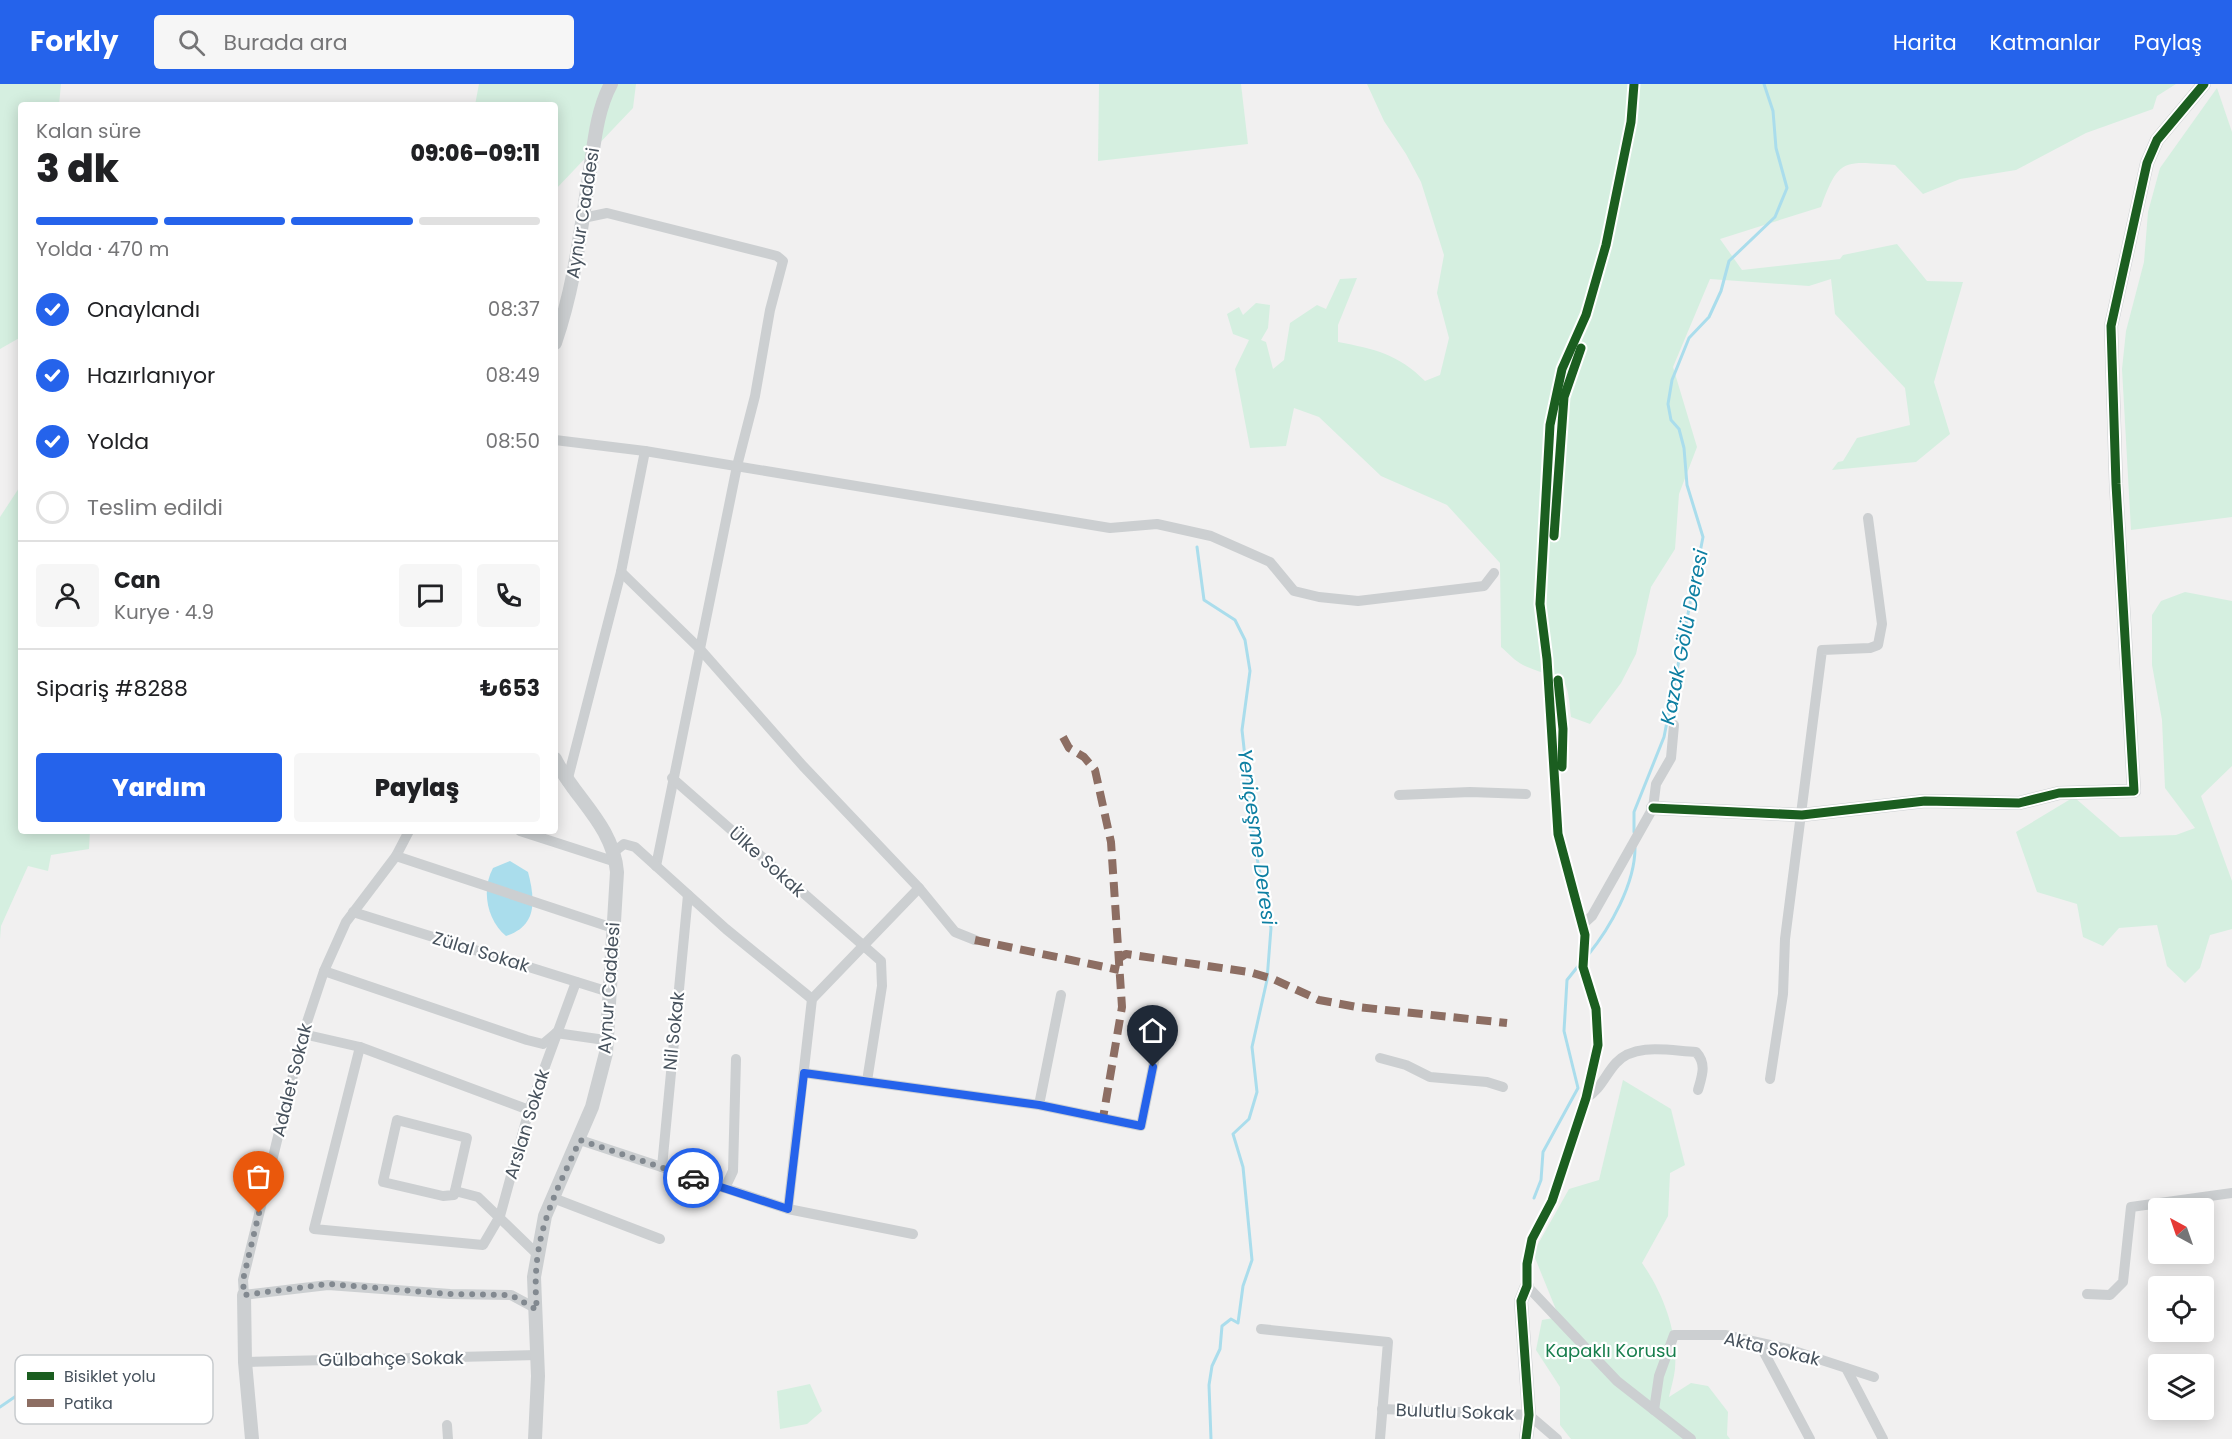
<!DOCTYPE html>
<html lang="tr">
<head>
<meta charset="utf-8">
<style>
  :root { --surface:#fff; --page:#f6f6f6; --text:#202124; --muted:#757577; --line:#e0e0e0; --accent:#2563eb }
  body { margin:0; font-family:Poppins,sans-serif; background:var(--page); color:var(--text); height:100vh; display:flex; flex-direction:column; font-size:22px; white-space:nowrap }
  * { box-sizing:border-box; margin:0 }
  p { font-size:20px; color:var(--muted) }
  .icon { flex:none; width:33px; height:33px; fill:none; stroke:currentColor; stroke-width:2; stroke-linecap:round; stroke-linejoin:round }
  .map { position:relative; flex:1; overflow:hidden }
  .drawer { position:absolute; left:18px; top:18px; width:540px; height:732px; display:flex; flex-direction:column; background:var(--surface); border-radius:6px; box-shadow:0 3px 15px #0003 }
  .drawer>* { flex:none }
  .needle { width:39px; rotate:320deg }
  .tools { position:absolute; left:2148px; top:1114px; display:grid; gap:12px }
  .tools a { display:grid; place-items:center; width:66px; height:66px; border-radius:6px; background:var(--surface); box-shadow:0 3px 15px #0003; font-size:30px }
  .pin { position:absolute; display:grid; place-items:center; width:51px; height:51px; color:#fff; margin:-62px -26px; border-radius:50% 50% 50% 0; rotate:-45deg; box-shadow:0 0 6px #0007 }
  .pin .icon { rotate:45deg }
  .courier { position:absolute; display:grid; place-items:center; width:60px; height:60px; margin:-30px; border:4px solid #2563eb; border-radius:50%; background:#fff; color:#222; box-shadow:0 2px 8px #0007 }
  .summary em { font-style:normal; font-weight:800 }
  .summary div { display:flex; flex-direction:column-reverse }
  .summary { display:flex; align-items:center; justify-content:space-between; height:102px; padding:0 18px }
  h1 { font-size:39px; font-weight:800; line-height:45px }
  .bar { display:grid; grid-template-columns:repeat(4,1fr); gap:9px 6px; align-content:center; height:72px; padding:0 18px }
  .bar i { height:8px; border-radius:4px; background:var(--line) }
  .bar .active { background:var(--accent) }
  .bar p { grid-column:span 4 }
  .line { display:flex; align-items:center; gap:15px; padding:0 18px; border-top:2px solid var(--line) }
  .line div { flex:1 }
  .round { display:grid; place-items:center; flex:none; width:63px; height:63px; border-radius:6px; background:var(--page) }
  ol { padding:0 18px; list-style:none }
  li { display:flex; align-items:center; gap:18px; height:66px }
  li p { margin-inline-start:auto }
  li .icon { padding:6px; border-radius:50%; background:var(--accent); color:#fff; stroke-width:4 }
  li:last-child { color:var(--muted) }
  li i { width:33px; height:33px; border:3px solid var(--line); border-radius:50% }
  .action { display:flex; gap:12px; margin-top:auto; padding:12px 18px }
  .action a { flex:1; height:69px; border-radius:6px; background:var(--accent); color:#fff; font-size:24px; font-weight:800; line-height:69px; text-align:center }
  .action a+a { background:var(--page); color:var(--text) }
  header { display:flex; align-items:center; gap:36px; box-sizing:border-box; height:84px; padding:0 30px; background:var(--accent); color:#fff }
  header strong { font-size:28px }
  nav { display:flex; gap:33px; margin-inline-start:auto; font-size:21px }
  .search { width:420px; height:54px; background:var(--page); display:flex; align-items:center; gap:15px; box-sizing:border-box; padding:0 21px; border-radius:6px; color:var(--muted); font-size:22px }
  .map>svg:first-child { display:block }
</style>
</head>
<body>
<header>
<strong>Forkly</strong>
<div class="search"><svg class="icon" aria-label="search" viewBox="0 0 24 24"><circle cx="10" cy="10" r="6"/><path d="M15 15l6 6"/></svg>Burada ara</div>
<nav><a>Harita</a><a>Katmanlar</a><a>Paylaş</a></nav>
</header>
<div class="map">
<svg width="2232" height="1355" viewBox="0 0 2232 1355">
  <rect width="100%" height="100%" fill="#f1f0f0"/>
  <g fill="#d5efe0">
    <path d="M0,0H61L59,21H21V253L0,265Z"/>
    <path d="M479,0H636L633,24L555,106V21H475Z"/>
    <path d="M1099,0H1241L1248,60L1098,77Z"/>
    <path d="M1367,0H2176L2157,12L2153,25L2086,49L2016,86L1960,95L1923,110L1895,81C1845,78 1839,72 1821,123L1720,155L1742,186L1840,175L1843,171L1897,160L1927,197L1963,198L1934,298L1950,350L1916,378L1832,386L1838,378L1843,377L1857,354L1910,341L1905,304L1835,230L1831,195L1809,202L1710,195L1673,283L1697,363L1679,410L1675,465L1651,503L1636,570L1621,599L1590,640L1571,633C1567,580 1561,599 1523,581C1515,577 1508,569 1501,563L1500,479L1447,421L1381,392L1319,333L1294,324L1286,362L1250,364L1235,285L1249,256L1233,250L1227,230L1239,223L1243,231L1256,219L1270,221L1268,244L1261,256L1266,258L1273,285L1284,276L1290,239L1317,221L1326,225L1340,195L1357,194L1338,241V258C1375,265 1398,270 1425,297L1440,291L1449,254L1437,209L1444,171L1421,98L1406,70L1384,37Z"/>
    <path d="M2217,4L2232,48V433L2131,446L2122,285L2126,247L2144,178L2148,128L2160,84Z"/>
    <path d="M21,401V747H90L89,765L51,771L48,787L28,782L1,842L0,855V433Z"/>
    <path d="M2185,508L2232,517V682L2201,712L2232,797V845L2210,851L2200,884L2185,899L2167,882L2157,841L2119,844L2103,862L2083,853L2077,820L2037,808L2016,748L2074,713L2120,753L2176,751L2195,744L2165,704L2162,636L2152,581V531L2161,517Z"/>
    <path d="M1623,996L1671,1025L1685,1081L1670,1089L1668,1132L1642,1179C1663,1209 1678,1248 1675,1285C1674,1294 1671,1304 1669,1313L1691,1299L1708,1302L1728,1328L1727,1351L1730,1355H1571L1560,1341V1303L1536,1266L1542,1236L1559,1233L1533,1169L1569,1105L1599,1096Z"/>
    <path d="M810,1300L822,1327L807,1340L780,1345L777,1307Z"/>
  </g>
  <path fill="#aaddec" d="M510,777L528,788C535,815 538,842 506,852C487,836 481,806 493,784Z"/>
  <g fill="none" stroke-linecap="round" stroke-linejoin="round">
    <g stroke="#aaddec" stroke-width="3">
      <path d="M1197,463L1204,516L1235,536L1245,556L1250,587L1242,646L1255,764L1271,844L1267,896L1252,963L1257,1008L1249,1035L1233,1050L1243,1083L1252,1176L1243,1202L1238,1239L1231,1235L1222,1242L1220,1265L1212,1282L1209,1301L1211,1355"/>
      <path d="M1634,748V728L1664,653L1703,453L1687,401L1684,364L1679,345L1671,336L1668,320L1672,296L1689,254L1709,233L1721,207L1729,177L1775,133L1787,104L1776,64L1773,27L1764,0"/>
      <path d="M1588,871C1610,844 1635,800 1635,764"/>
      <path d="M1534,1114L1541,1096L1543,1068L1578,1004L1564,947L1567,896L1579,881"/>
      <path d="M0,1323L19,1310L210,1284"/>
    </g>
    <g stroke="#cccfd1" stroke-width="10">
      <path d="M1634,0L1631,38L1606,161L1586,231L1562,285L1550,341L1540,520L1547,575L1558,750L1585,851L1583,883L1596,925L1598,961L1586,1014L1552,1117L1532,1155L1527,1180V1202L1617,1297L1691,1355"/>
      <path d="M583,134L607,129L777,172L783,177L770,226L755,312L737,382L656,782"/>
      <path d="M555,356L645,367L1110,444L1157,440L1211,452L1270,478L1294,507L1319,513L1358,517L1484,502L1494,489"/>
      <path d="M621,488L699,564L803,682L919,804L955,848L975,856"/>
      <path d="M672,694L881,877L882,902L867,997"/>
      <path d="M567,698L621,488L645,367"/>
      <path d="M1399,711L1470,708L1526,710"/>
      <path d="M409,747L396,772L346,838L324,887L303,950L243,1196L244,1211L328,1201L450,1210L511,1211L537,1225"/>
      <path d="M520,747L616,778"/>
      <path d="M615,767L624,760L635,763L726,845L812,915"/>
      <path d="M396,772L613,844"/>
      <path d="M353,828L609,908"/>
      <path d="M1582,841L1592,832L1653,724L1656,700L1671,674L1674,641"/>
      <path d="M324,887L527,956L543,960L556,949"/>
      <path d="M556,949L605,956"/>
      <path d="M303,950L360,963"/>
      <path d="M1380,974L1406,981L1430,993L1487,998L1503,1003"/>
      <path d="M804,989L1039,1021L1141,1042L1157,963"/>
      <path d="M1770,995L1783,910L1785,855L1822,566L1870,564L1878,561L1882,540L1868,434"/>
      <path d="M1586,1014C1601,1005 1605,991 1616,979C1635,958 1671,967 1696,968C1707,980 1702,992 1698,1006"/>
      <path d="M1039,1021L1061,911"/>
      <path d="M529,1026L360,963L314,1145L483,1161L500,1132L529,1026L576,898"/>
      <path d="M397,1036L467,1054L454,1111L443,1112L383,1098Z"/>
      <path d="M580,1056L788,1125L913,1150"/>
      <path d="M662,1083L688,811"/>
      <path d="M725,1104L733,1087L736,975"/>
      <path d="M455,1107L478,1113L537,1170"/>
      <path d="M553,1114L660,1155"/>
      <path d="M788,1125L812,915L919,804"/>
      <path d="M2087,1210L2110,1211L2123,1198L2131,1123L2232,1109"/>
      <path d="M1261,1245L1388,1258L1380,1355"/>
      <path d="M1759,1259L1810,1355"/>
      <path d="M245,1278L537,1271"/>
      <path d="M1846,1284L1883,1355"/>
      <path d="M1382,1325L1529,1331L1557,1355"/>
      <path d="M1654,1326L1659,1292L1674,1251H1725L1788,1265L1874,1293"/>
      <path d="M447,1341L448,1355"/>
    </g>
    <g stroke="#cccfd1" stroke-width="14">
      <path d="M555,259C574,204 580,151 589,93C594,62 596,28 611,0"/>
      <path d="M1653,724L1802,731L1925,717L2019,719L2059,709L2134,707L2116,400L2111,242L2147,79L2157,56L2204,0"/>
      <path d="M244,1211L245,1278L252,1355"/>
      <path d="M535,1355L538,1292L534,1193L545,1132L592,1023L606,969L617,788C613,741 575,715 555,675"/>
      <path d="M1526,1355L1529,1331L1521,1217L1527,1202"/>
    </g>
    <g stroke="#8d6e63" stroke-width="8" stroke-dasharray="15 8" stroke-linecap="butt">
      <path d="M1063,653L1069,664L1084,673L1095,686L1111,758L1122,923L1103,1034"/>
      <path d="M975,856L1119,886"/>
      <path d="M1118,875L1126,870L1249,888L1273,895L1319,916L1357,923L1507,939"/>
    </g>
    <defs>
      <g id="cycleway">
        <path d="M1554,452L1564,313L1581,264"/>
        <path d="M1558,596L1563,645L1562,683"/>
        <path d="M1653,724L1802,731L1925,717L2019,719L2059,709L2134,707L2116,400L2111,242L2147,79L2157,56L2204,0"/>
        <path d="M1526,1355L1529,1331L1521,1217L1527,1202V1180L1532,1155L1552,1117L1586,1014L1598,961L1596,925L1583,883L1585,851L1558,750L1547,575L1540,520L1550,341L1562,285L1586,231L1606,161L1631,38L1634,0"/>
      </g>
    </defs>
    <use href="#cycleway" stroke="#fff" stroke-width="13"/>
    <use href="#cycleway" stroke="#1b5e20" stroke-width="9"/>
  </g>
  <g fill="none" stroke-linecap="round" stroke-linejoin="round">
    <path stroke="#828990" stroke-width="6" stroke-dasharray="0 10.8" d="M259,1129L243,1196L244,1211L328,1200L450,1210L511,1211L537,1226C530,1156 552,1116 580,1056L693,1094"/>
    <path stroke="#2563eb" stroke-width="8" d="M693,1094L788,1125L804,989L1039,1021L1141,1042L1153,983"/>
  </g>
  <g text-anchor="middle" stroke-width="4.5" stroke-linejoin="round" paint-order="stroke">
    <g font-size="18" fill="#47525d" stroke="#fff">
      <text transform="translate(583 129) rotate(-81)" y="6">Aynur Caddesi</text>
      <text transform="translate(767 778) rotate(42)" y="6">Ülke Sokak</text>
      <text transform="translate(481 868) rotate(17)" y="6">Zülal Sokak</text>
      <text transform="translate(609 904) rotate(-86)" y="6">Aynur Caddesi</text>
      <text transform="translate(674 947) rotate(-84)" y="6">Nil Sokak</text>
      <text transform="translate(292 996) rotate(-76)" y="6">Adalet Sokak</text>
      <text transform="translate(527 1040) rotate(-73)" y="6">Arslan Sokak</text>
      <text transform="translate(1772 1265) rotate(13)" y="6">Akta Sokak</text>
      <text transform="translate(391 1275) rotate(-1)" y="6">Gülbahçe Sokak</text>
      <text transform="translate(1455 1328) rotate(2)" y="6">Bulutlu Sokak</text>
    </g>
    <g font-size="18" fill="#187e4d" stroke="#fff">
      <text x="1611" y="1273">Kapaklı Korusu</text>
    </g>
    <g font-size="20" font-style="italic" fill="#0d7fa2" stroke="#fff">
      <text transform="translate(1684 553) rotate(-79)" y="7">Kazak Gölü Deresi</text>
      <text transform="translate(1257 753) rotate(82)" y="7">Yeniçeşme Deresi</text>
    </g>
  </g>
  <rect x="15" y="1271" width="198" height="69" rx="9" fill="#fff" stroke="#c8cbce" stroke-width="1.5"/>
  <rect x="27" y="1288" width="27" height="8" fill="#1b5e20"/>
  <rect x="27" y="1315" width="27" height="8" fill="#8d6e63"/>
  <g font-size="16" fill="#47525d">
    <text x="64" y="1298">Bisiklet yolu</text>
    <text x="64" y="1325">Patika</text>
  </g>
</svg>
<div class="tools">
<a><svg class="needle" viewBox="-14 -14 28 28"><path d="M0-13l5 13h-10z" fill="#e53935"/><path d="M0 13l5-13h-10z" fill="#757577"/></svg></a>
<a><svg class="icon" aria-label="locate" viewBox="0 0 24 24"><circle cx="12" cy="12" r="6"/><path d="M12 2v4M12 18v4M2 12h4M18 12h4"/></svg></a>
<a><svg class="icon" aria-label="layers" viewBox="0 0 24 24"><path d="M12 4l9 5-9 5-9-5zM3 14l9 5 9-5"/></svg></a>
</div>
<div class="pin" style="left:259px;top:1129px;background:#ea580c"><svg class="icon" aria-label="bag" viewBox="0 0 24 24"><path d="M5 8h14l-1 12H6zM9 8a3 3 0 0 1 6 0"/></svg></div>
<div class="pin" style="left:1153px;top:983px;background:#1f2937"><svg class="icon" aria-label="home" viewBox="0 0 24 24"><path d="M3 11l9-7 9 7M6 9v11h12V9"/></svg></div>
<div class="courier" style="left:693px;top:1094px"><svg class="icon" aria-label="car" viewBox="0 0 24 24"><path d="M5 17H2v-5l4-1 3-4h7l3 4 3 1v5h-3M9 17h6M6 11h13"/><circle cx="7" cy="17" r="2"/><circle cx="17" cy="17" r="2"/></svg></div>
<section class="drawer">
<div class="summary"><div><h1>3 dk</h1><p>Kalan süre</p></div><em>09:06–09:11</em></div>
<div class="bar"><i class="active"></i><i class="active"></i><i class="active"></i><i></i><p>Yolda · 470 m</p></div>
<ol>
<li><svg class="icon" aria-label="check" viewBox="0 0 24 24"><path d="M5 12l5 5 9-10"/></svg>Onaylandı<p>08:37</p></li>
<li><svg class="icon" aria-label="check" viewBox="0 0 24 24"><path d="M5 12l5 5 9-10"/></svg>Hazırlanıyor<p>08:49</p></li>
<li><svg class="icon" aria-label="check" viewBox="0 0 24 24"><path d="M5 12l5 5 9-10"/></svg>Yolda<p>08:50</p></li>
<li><i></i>Teslim edildi</li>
</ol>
<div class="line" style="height:108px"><a class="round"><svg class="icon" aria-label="person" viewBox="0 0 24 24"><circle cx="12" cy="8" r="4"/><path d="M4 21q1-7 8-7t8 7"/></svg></a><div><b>Can</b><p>Kurye · 4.9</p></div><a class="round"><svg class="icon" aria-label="chat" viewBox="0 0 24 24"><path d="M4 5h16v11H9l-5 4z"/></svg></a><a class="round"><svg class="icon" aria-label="phone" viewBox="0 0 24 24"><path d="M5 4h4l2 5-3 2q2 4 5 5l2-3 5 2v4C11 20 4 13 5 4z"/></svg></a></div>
<div class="line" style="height:78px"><div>Sipariş #8288</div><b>₺653</b></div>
<div class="action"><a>Yardım</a><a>Paylaş</a></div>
</section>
</div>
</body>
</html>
